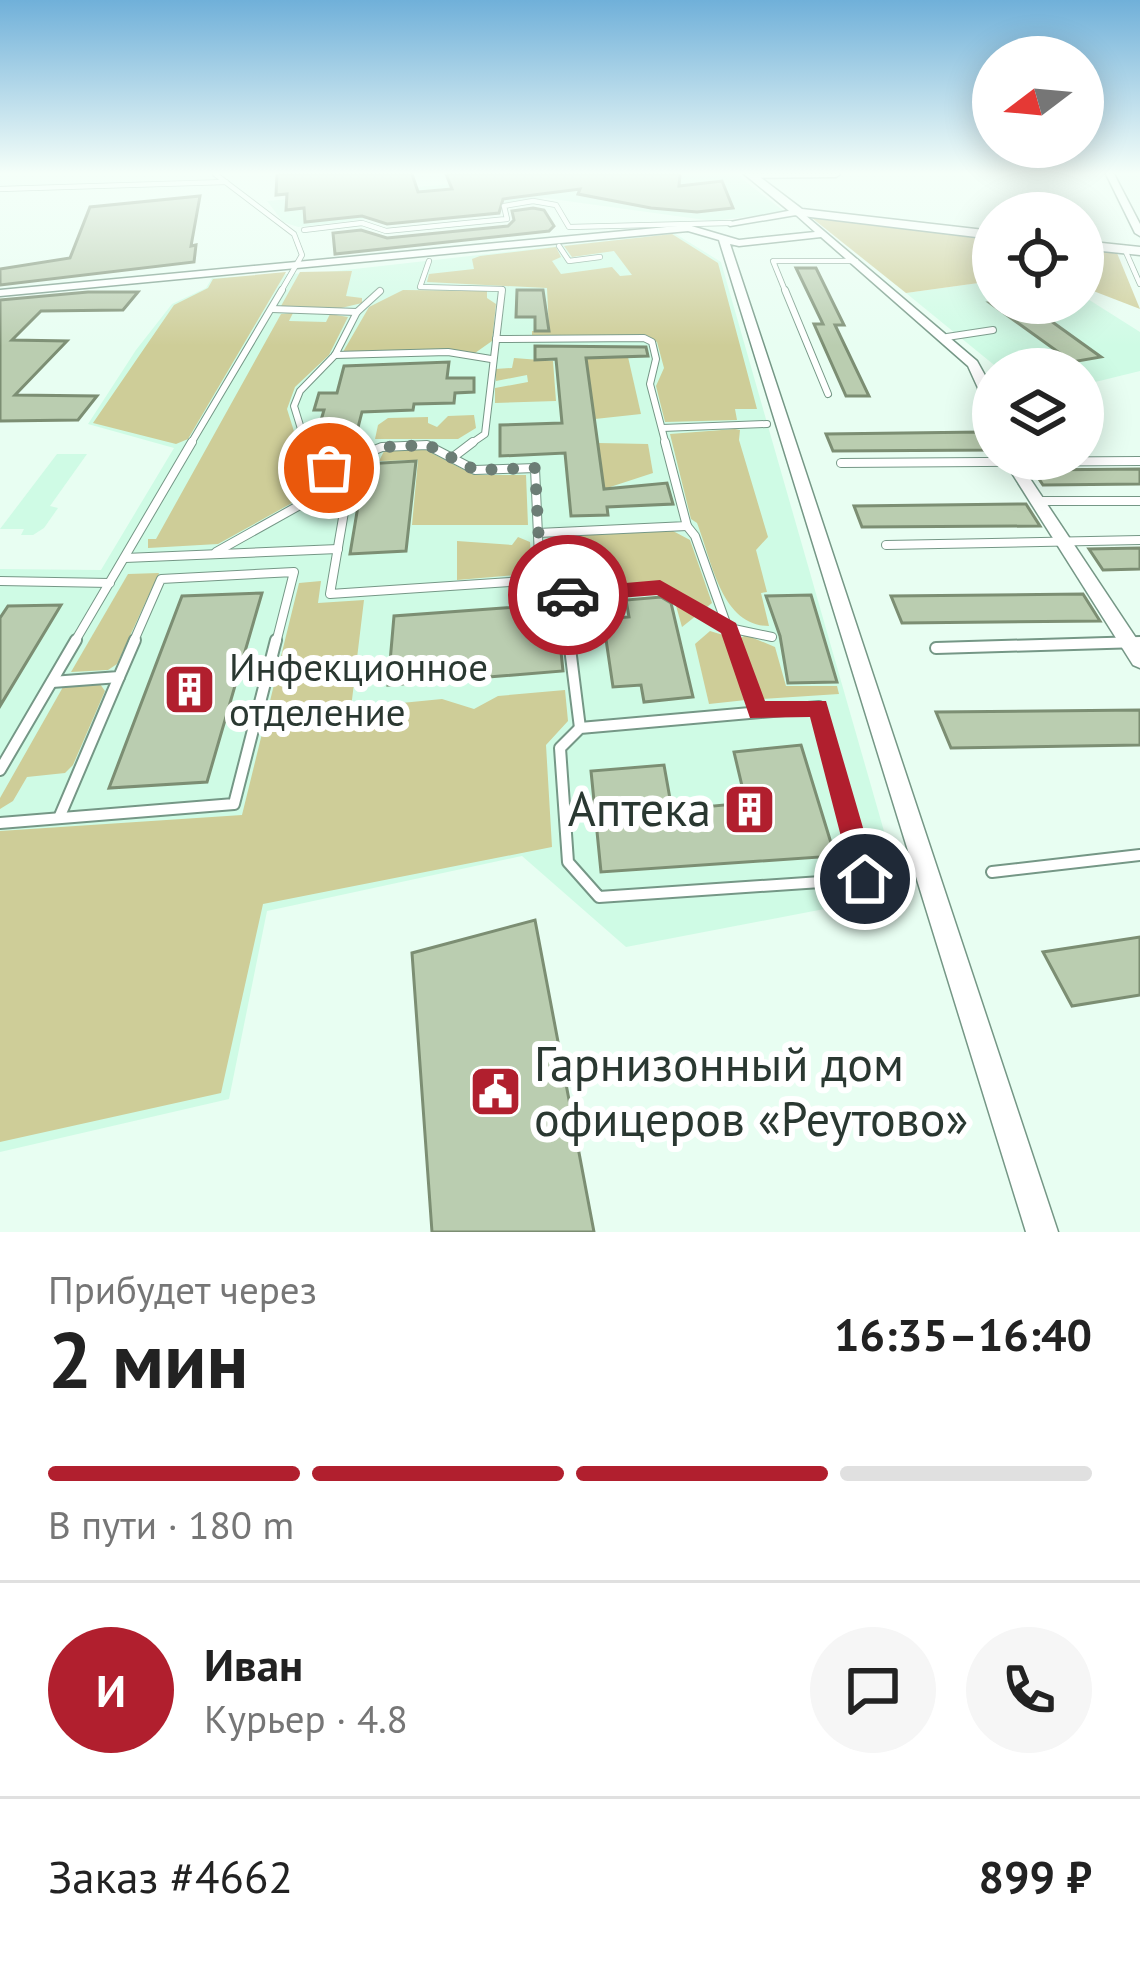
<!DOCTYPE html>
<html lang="ru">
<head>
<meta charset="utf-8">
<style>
  :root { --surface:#fff; --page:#f6f6f6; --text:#222; --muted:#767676; --line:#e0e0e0; --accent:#b11f2e }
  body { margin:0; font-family:"PT Sans",sans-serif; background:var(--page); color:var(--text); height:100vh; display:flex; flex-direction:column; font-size:45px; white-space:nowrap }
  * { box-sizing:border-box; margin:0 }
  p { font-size:39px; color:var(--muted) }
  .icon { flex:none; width:66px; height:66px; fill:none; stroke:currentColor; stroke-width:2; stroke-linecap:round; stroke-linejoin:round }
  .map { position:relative; height:1232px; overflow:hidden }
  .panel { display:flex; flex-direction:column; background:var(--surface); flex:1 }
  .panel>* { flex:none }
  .needle { width:78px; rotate:254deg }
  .controls { position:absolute; left:972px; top:36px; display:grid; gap:24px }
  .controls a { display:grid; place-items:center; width:132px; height:132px; border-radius:50%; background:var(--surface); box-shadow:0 6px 30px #0003; font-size:60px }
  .pin { position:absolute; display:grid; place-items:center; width:102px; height:102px; color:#fff; margin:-51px; border:6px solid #fff; border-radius:50%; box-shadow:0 3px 12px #0007 }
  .courier { position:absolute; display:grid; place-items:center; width:120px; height:120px; margin:-60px; border:9px solid #b11f2e; border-radius:50%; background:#fff; color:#222; box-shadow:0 3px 15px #0007 }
  .head em { font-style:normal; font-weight:700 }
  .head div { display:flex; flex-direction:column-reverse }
  .head { display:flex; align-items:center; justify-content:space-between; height:204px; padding:0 48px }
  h1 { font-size:78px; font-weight:700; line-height:90px }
  .bar { display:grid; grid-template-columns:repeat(4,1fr); gap:18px 12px; align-content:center; height:144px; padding:0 48px }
  .bar i { height:15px; border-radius:9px; background:var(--line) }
  .bar .on { background:var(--accent) }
  .bar p { grid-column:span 4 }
  .line { display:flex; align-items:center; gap:30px; padding:0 48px; border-top:3px solid var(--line) }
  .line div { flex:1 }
  .round { display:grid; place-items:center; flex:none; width:126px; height:126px; border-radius:63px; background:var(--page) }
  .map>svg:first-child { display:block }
</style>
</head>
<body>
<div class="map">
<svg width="1140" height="1232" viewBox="0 0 1140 1232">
  <rect width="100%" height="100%" fill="#e8fef2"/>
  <g fill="#cffbe5">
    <path d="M558,174H736L785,212L713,221L545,198L298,227L283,222L267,201Z"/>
    <path d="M674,233L721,262L902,894L626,947L522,856L267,911L229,1099L0,1152V569L101,570L174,448L88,424L136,350L172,304L206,288L212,278L328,272Z"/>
    <path d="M993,281V303H1083V296L1140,332V371L1083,385V369H999L906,293Z"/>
    <path d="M57,454H87L50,506L58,508L44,528L33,535H21L24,529H0Z"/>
  </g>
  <g fill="#cecd98">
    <path d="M812,218L993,239V281L906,293Z"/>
    <path d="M672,234L718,263L757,409H735L737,420L665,422L656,386L664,368L657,342L645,335L532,336V331L549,330L547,288L427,282L429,274L474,269L472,259L480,256L556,247L561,257L552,261L561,274L612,267L620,276L632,275L614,251L572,257L564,246Z"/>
    <path d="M1083,249L1117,253L1140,309L1083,287Z"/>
    <path d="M352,271L346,296L362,298V303L337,309L281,306L300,272Z"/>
    <path d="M286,272L188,439L176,444L93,423L174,305L208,288L213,279Z"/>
    <path d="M403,290L487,291V298L496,304L492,341L475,353L343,352L369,307Z"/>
    <path d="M293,313L289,321L326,322L330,314L348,317L329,355L295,387L287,409L302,457L319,488L218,544L148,548V539H156L281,314Z"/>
    <path d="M628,357L641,414L595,419L586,358Z"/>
    <path d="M514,358L553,361L556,401L495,403V388L528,382L527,375L496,381L495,369L512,368Z"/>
    <path d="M474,415L476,428L458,439H375L378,425L388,418L428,417V423L437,427L448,416Z"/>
    <path d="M735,429L740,430L739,440L768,537L756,550L767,592L761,593L769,626C721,626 712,561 697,523L691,519L670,434Z"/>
    <path d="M598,443L648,444L653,473L604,489Z"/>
    <path d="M422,448L474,475H526L528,525H412L418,460L379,461L384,451Z"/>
    <path d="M673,531L690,540L712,603L682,627L671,588L662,584L578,588L564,572L549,564L546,540L551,537Z"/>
    <path d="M518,537L530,542L532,569L528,574L457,580V541L512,545Z"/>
    <path d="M159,573L117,664L108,670L71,672L128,574Z"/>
    <path d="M321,581L318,603L364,600L351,708L442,699L474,709L498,696L565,690L568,721L546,745L552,847L263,904L221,1093L0,1142V831L242,815L299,583Z"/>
    <path d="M710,631L723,635L746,700L709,704L695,644Z"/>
    <path d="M746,635L775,647L786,686H837L839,694L761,699L739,639Z"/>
    <path d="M100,684L105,691L73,765L65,773L27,777L13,801L0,809V798L63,687Z"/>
  </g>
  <g fill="#bacdb0" stroke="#7c8e73" stroke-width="3">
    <path d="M277,174H412L418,192L452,189L446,174H680L679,186L722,181L733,208L697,212L651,208L578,194L580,189L503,199L499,213L387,224L362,216L305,222L304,208L286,210L287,194L276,195Z"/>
    <path d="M200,196L191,246L196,245L194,262L0,285V269L70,258L90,207Z"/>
    <path d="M533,208L544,210L554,226L549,231L335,254L333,233L361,230L387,238L508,226L514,220L512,211Z"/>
    <path d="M796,268H816L844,325H835L869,396H846L814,324H823Z"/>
    <path d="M517,290H543L549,331H535V317H516Z"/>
    <path d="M88,292H138L123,310L41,311L12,340L67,341L15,395L97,396L78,420L0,421V300Z"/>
    <path d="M990,303H1026L1101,357L1072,362Z"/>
    <path d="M535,346L646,347L648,356L586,358L604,489L667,483L673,504L607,507L608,515L571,516L565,453L500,456V425L562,423L556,359L535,360Z"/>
    <path d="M449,362L447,378H474V392L455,393L454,403L414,404L413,410L362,412L354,443L315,441L324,410H314L319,393H337L344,366Z"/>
    <path d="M982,432L993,450L833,451L826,434Z"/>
    <path d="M416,461L406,551L350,554L365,464Z"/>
    <path d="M1140,469V484L1043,485L1033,470Z"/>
    <path d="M1026,504L1040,526L862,527L854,506Z"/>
    <path d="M1140,548V569L1103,570L1089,549Z"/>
    <path d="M262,593L207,782L109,788L182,596Z"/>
    <path d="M1083,594L1100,621L902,623L891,596Z"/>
    <path d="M811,595L837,682L788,683L780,636L766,596Z"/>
    <path d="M661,597L671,603L693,697L644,702L641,685L613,687L603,619L629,617L626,600Z"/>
    <path d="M556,604L563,671L388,685L394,616Z"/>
    <path d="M61,605L0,706V618L8,606Z"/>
    <path d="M1140,710V745L951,748L936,712Z"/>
    <path d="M801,745L835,856L601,872L591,771L664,765L672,810L746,803L734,752Z"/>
    <path d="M535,920L594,1232H432L412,953Z"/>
    <path d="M1140,937V995L1072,1006L1043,952Z"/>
  </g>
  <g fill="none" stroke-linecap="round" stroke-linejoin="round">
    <defs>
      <g id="service-far3">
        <path d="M215,174L294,234L302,255L280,293"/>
        <path d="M0,189L226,182"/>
        <path d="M304,230L362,223L386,231L507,219L504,206L533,201L556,205L569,227L730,223"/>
        <path d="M559,246L569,261L600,257"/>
        <path d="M1125,250L1140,284"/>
        <path d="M429,261L420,287L502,289V293"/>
        <path d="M786,293L773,261H856"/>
      </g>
      <g id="service-far2">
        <path d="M785,290L828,394"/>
        <path d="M272,309L357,312L380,291"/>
        <path d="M947,337L993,330"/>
        <path d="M496,339L644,338L652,342L656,359L650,384L666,445"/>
        <path d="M335,355L448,352L491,359"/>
        <path d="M662,428L767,424"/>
        <path d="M190,445L282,290"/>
        <path d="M306,445L294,406L300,391L335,355L357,312"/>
        <path d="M418,445H428"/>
        <path d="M469,445L485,434L502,290"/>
      </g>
      <g id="service-far1">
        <path d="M305,442L329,468"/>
        <path d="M427,445L475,470L535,468L540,580L330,594L350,477L329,468L382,447Z"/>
        <path d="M452,458L473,442"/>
        <path d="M841,463L1140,461"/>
        <path d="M1038,501H1140"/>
        <path d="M687,526L695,536L733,643"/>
        <path d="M538,533L687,526L665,442"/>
        <path d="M886,545L1140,540"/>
        <path d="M216,552L350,477"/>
        <path d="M125,558L338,549"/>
        <path d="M540,580L562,586L569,643"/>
        <path d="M0,581L110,583"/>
        <path d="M564,596L660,587L729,628L772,637"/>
        <path d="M74,643L192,442"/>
        <path d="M133,643L161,579L294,572L276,643"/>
        <path d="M1092,643L1140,642"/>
      </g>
      <g id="service">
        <path d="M569,640L580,728"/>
        <path d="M732,640L757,711"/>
        <path d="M936,648L1140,642"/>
        <path d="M52,682L119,677L135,640"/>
        <path d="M819,707L865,879L599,897L568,862L560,748L580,728Z"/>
        <path d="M0,770L76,640"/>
        <path d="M59,818L119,677"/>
        <path d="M0,823L234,804L276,640"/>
        <path d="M992,872L1140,855"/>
      </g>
      <g id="minor">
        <path d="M747,174H840L836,177L750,178Z"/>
        <path d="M1106,174H1114L1140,224V236L1135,233Z"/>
        <path d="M798,209L977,361L992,388L993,433L986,429L978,388L968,366L821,237L739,246L730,244L1058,1232H1026L719,240L688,231L0,296V290L688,225L739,240L815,232L796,215L730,226L725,223Z"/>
        <path d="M1003,459H1017L1140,644V668L1133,665Z"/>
      </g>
      <g id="tertiary">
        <path d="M744,174H756L802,209L993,231V239L794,215Z"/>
        <path d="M1083,241L1140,247V255L1083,249Z"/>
      </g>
    </defs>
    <use href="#service-far3" stroke="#759786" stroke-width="6"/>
    <use href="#service-far2" stroke="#759786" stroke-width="8"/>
    <use href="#service-far1" stroke="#759786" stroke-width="10"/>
    <use href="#service" stroke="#759786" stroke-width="14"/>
    <use href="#minor" stroke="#759786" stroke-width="3"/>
    <use href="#tertiary" stroke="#759786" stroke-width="3"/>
    <use href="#service-far3" stroke="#fff" stroke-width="4.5"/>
    <use href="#service-far2" stroke="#fff" stroke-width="6"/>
    <use href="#service-far1" stroke="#fff" stroke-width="8"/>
    <use href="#service" stroke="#fff" stroke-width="10"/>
    <use href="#minor" fill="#fff" fill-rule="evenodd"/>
    <use href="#tertiary" fill="#fff" fill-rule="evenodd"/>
  </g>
  <linearGradient id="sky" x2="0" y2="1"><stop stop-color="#70b0d9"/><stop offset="0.5" stop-color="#f5fff9"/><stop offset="1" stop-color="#f5fff9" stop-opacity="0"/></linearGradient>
  <rect width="1140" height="346" fill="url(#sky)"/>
  <path fill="#b11f2e" d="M660,580L736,623L765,701H826L878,879L874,888L865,892L856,888L852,879L810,717L750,718L721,633L657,595L568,602L559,595L568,588Z"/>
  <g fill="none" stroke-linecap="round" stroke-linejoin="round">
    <path stroke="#6c7d75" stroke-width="12" stroke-dasharray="0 21.6" d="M329,468L382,447L428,445L475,470L535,468L541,580L562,586L563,596L568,595"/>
  </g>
  <defs>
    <symbol id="building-square" viewBox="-11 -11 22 22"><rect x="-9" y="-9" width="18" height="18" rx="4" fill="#b11f2e" stroke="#fff"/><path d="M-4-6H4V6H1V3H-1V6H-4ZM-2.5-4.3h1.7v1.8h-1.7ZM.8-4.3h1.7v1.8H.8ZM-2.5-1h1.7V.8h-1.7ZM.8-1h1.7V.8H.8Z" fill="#fff"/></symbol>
    <symbol id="civic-square" viewBox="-11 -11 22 22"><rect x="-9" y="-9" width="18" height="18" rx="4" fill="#b11f2e" stroke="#fff"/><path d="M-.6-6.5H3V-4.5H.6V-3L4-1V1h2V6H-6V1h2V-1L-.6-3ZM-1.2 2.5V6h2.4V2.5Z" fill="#fff"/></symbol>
  </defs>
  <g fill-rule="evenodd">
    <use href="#building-square" x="160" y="660" width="59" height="59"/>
    <use href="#building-square" x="720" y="780" width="59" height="59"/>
    <use href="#civic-square" x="466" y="1062" width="59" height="59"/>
  </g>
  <g text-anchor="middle" stroke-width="12" stroke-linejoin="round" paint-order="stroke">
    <g font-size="39" fill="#2a3831" stroke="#fff" text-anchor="start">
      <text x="229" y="681">Инфекционное<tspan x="229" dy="45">отделение</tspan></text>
    </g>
    <g font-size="48" fill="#2a3831" stroke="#fff" text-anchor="end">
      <text x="711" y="826">Аптека</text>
      <text x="534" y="1081" text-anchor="start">Гарнизонный дом<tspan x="534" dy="55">офицеров «Реутово»</tspan></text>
    </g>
  </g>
</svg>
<div class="controls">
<a><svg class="needle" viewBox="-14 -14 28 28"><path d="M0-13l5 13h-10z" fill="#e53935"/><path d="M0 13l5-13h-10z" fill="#767676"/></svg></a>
<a><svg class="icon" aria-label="locate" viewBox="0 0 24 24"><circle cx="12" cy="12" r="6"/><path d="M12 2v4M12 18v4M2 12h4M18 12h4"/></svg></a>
<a><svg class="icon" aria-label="layers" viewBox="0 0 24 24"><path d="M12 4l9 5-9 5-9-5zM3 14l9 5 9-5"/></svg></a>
</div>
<div class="pin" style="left:329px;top:468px;background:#ea580c"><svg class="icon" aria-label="bag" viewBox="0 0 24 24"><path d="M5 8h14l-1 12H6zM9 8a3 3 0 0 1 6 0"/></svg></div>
<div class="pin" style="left:865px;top:879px;background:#1f2937"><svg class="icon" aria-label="home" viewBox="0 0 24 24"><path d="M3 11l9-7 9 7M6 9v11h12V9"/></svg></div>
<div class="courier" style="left:568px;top:595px"><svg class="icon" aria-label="car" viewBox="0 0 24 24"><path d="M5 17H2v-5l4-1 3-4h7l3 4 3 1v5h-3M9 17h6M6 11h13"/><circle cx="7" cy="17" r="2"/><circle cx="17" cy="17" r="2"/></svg></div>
</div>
<section class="panel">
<div class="head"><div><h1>2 мин</h1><p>Прибудет через</p></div><em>16:35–16:40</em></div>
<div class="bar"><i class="on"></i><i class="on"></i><i class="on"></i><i></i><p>В пути · 180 m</p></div>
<div class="line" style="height:216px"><b class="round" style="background:var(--accent);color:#fff">И</b><div><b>Иван</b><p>Курьер · 4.8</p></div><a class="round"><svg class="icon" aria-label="chat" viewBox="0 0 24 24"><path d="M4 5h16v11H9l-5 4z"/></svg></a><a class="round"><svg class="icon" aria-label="phone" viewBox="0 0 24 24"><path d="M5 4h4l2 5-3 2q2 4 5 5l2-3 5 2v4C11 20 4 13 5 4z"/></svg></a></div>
<div class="line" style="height:156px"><div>Заказ #4662</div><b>899 ₽</b></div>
</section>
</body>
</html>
